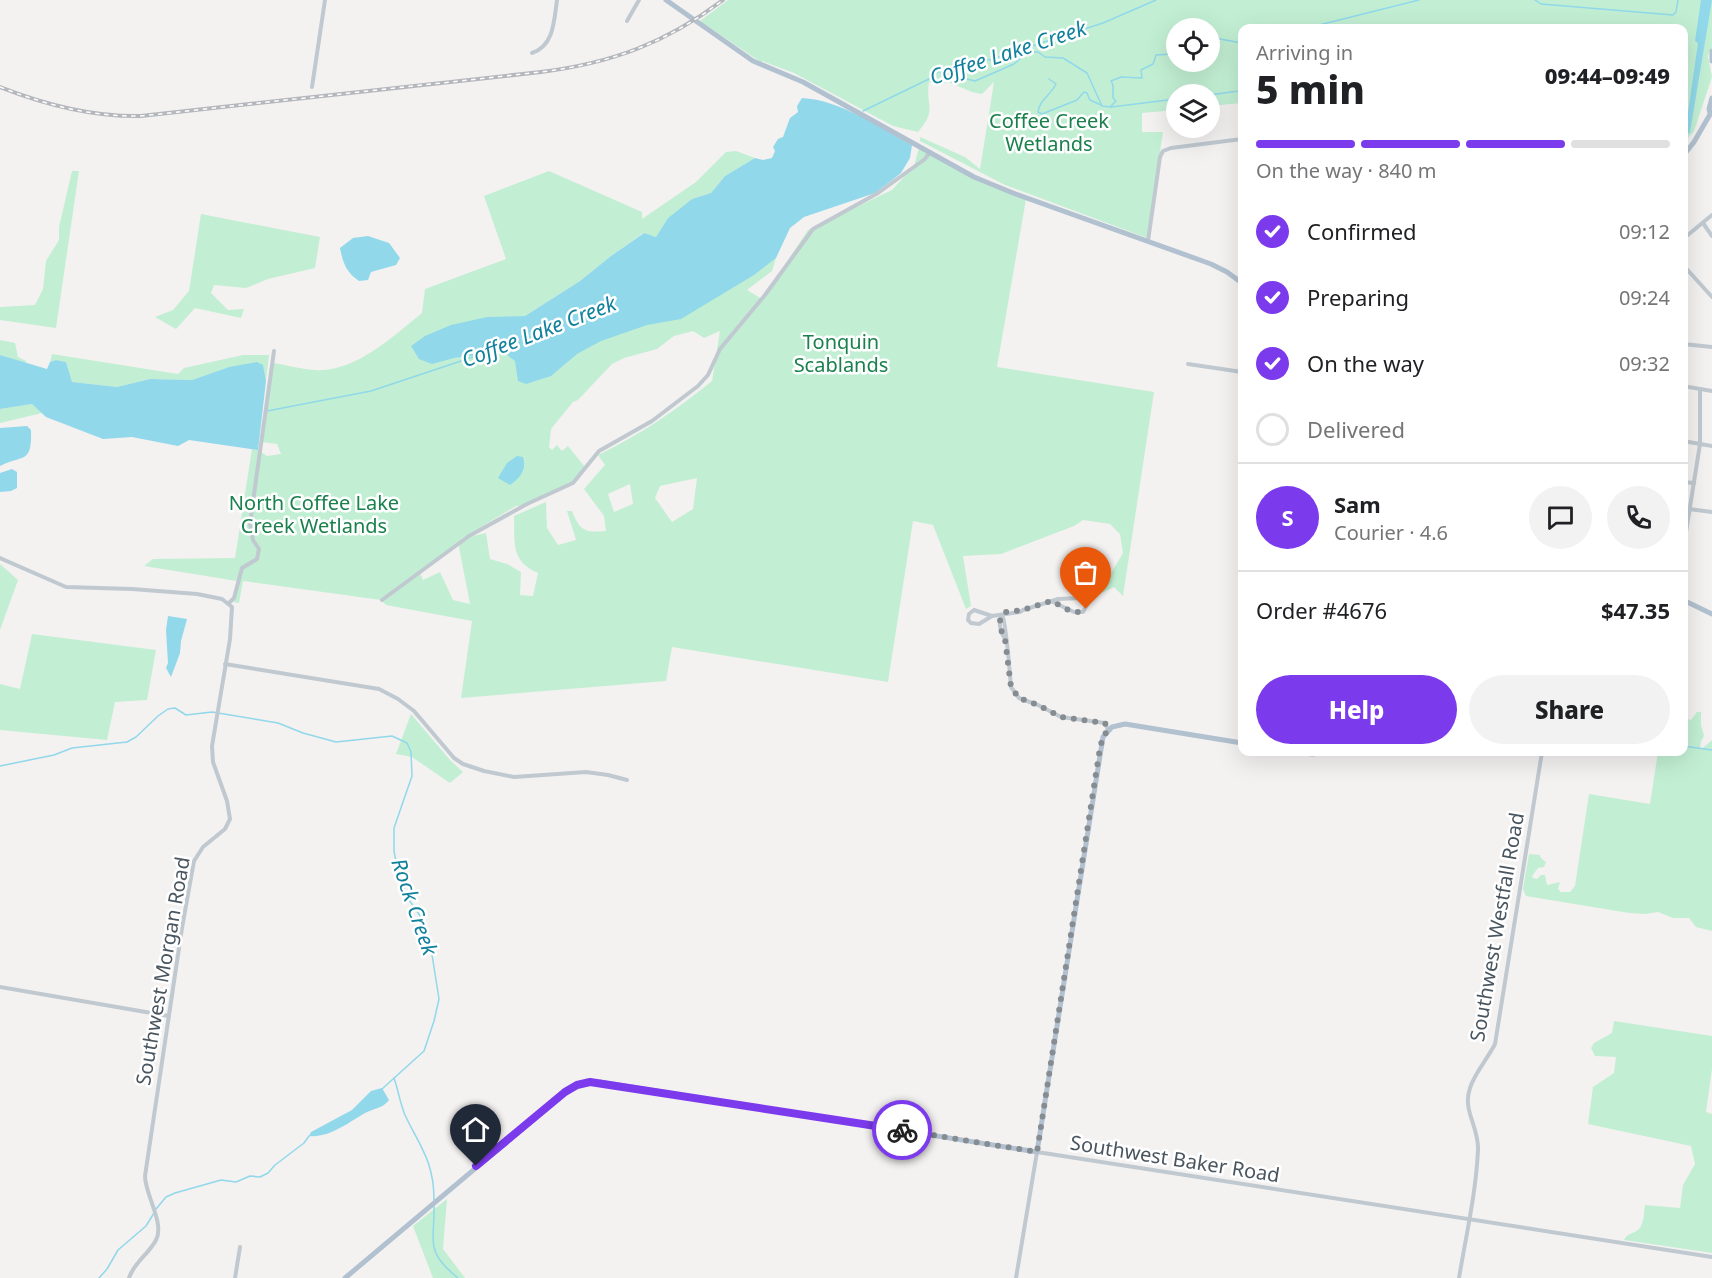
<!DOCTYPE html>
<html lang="en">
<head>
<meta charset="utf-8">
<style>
  :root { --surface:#fff; --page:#f2f2f2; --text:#202124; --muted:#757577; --line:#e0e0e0; --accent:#7c3aed }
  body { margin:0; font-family:"Noto Sans",sans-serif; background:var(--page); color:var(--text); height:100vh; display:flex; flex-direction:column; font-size:22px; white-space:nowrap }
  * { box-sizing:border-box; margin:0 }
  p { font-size:20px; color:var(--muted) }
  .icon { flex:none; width:33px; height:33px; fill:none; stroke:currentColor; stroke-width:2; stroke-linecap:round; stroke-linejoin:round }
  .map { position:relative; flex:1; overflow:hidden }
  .side { position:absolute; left:1238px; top:24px; width:450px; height:732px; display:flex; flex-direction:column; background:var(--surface); border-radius:12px; box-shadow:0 6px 24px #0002 }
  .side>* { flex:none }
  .tools { position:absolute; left:1166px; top:18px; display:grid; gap:12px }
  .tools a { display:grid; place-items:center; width:54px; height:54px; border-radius:50%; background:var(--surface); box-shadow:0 6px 24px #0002; font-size:30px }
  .pin { position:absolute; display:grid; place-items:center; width:51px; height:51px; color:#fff; margin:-62px -26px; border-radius:50% 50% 50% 0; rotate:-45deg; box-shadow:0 0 6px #0007 }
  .pin .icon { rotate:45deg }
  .courier { position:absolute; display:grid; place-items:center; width:60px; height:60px; margin:-30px; border:4px solid #7c3aed; border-radius:50%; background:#fff; color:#222; box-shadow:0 2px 8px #0007 }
  .summary em { font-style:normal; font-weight:800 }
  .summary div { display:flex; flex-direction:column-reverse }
  .summary { display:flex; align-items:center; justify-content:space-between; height:102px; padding:0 18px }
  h1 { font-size:39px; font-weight:800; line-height:45px }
  .bar { display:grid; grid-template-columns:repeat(4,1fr); gap:9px 6px; align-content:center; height:72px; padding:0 18px }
  .bar i { height:8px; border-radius:4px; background:var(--line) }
  .bar .current { background:var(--accent) }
  .bar p { grid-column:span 4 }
  .line { display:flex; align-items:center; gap:15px; padding:0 18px; border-top:2px solid var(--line) }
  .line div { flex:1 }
  .round { display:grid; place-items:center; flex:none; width:63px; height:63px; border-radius:32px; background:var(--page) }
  ol { padding:0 18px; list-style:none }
  li { display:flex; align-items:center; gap:18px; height:66px }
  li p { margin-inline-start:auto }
  li .icon { padding:6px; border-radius:50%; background:var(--accent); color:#fff; stroke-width:4 }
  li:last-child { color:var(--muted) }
  li i { width:33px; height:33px; border:3px solid var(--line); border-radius:50% }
  .primary-button { display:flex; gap:12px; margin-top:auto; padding:12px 18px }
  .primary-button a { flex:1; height:69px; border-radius:36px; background:var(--accent); color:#fff; font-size:24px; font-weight:800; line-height:69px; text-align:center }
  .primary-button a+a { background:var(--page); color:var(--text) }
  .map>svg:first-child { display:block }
</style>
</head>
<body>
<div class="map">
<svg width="1712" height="1278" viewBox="0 0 1712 1278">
  <rect width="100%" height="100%" fill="#f4f1f1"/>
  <g fill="#c2efd3" fill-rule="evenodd">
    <path d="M728,0H1712V47L1708,56L1712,77L1694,131L1683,144V28H1242V103L1209,106V94H1176V110L1142,113V132H1163L1147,238L1005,185L920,141V137L965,157L980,169L994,82L982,94L972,92L948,82L937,86L929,82C925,107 938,109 918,132L893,126L794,73L762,61V63L700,21ZM1176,28H1209V62H1176Z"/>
    <path d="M919,148L1026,199L997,367L1154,392L1123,596L1114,587L1087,600L1083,595L1107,580L1123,553L1120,534L1110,524L1083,520L1074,526L1001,554L963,556L971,606L966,609L933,525L913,521L888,682L672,647L666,681L461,698L472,621L386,605L381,600L243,581L239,603L234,602L237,581L144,566L153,559L235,558L252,449L258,450L267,456L281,454L277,444L262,442L273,363C286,365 300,369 314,370C355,373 392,337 422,313L425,289L506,259L484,196L549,171L642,212V219L696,182L726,152L736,151L755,158L725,176L711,193L692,199L668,218L656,237L643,233L611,256L580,281L525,316L487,318L454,358L483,353L735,286L776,258L772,271L747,290L762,299L808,230L892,190L914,166ZM693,331L704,338L720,331L712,381C676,410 640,435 598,455L605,465L584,489L604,516L606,531C585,533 580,531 572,511H567L576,540L558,545L547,528L546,502L514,516C515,542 510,561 538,573L533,596L520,595L521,572L507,564L490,559L486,533L461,539L516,506H524L577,480L585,467L568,446L562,451L557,445L552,450L549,447L551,429L573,402L578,400L612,364L624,358L657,349L674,336ZM697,478L693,509L672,522L655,498L660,486ZM630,484L633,504L614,512L608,494ZM458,542L470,604L453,600L440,572L423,580L420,573Z"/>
    <path d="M72,171H79L56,328L0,320V307L35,305L43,289L46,261L59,240V227Z"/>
    <path d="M201,214L320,237L315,268L268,279L246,288L214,285L211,293L228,310L244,309L241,318L195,308L176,329L155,317L173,310L189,291Z"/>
    <path d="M0,340L15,343L18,357L26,361V364L0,355Z"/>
    <path d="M52,354L178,374L184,368L243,355H269L266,381L263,366L229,367L192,380L150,379L117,387L71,382L66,362L56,360L50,362Z"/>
    <path d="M32,404L42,413L0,423V409Z"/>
    <path d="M0,564L18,580L0,630Z"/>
    <path d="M32,634L156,650L147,700L115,702L107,740L0,730V684L20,689Z"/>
    <path d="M1683,711L1688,719L1691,720L1697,712H1701V725L1704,736L1701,741L1700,748H1703L1712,740V931L1696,927L1689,918H1673L1658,912L1645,914L1629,913L1526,896L1523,889L1529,854L1540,855L1541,858L1546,862L1544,867L1538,868L1532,876L1533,878L1537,879L1541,875H1545L1547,885L1560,882L1558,889L1561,892H1570L1575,886L1589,794L1650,804L1658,752H1683Z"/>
    <path d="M411,714L450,760L463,772L450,783L412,757L396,754Z"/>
    <path d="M1614,1021L1712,1036V1069L1706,1112L1712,1114V1253L1624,1240C1627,1233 1634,1234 1639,1229C1644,1224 1644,1211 1645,1205L1680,1208L1683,1185L1695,1164L1691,1146L1588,1124L1593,1087L1614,1073L1616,1057L1595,1056L1591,1048L1594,1043L1612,1033Z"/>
    <path d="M447,1199L443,1249L465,1278H433L413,1226Z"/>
  </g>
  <g fill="#90d8ea">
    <path d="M1701,0H1712L1690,132L1687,135L1685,133L1698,43L1695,41Z"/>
    <path d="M802,98C841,100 878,127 912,145L910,158L901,173L891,181L875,193L804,217L790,228L776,258L754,275L681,319L647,325L601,341L577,354L551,376L526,384L518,381L515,361L503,352L454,358L432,364L419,359L411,346L425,336L451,325L487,317L525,316L580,281L611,256L644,233L656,237L668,218L692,199L711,193L725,176L755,158L763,160L772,158L775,151L773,147L778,139L783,137L790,118L798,112L797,106Z"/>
    <path d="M368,236L389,243L400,258L396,265L371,272L368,280L359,281C346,272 343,263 340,248L353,238Z"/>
    <path d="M0,355L47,369L50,362L56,360L66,362L72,382L117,387L150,379L192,380L229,367L257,362L263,365L266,381L258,450L189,440L178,446L132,437L103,439L46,417L32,404L0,409Z"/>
    <path d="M27,426L31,430C32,465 23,454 0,466V428Z"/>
    <path d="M517,456L523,457C527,470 520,478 510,485L498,478L507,463Z"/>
    <path d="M12,469L17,472V488L11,491L0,492V473Z"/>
    <path d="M168,616L187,619L181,641L180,653L171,677L166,668L168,663L166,630Z"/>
    <path d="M382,1088L389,1100C382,1109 374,1108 365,1113C348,1123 329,1138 309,1136L311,1132L352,1110L371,1091Z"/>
  </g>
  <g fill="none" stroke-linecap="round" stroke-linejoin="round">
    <g stroke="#90d8ea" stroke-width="1.5">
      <path d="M1535,0L1541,4L1673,15L1676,12L1678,0"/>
      <path d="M1307,28L1419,0"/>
      <path d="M1209,35L1220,39L1242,43"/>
      <path d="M945,72L955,79L963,78L975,81L1014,64L1027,52H1038L1045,57L1063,58L1087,73L1102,106L1110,107L1116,101L1113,98V85L1111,81L1121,77L1142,78L1141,70L1153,64L1156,55L1172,54L1176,49"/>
      <path d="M1049,79L1056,84C1050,96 1040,99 1038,112L1042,114L1077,100L1084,92L1087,93L1090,100L1101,105"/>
      <path d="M1209,95L1239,91L1242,88"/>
      <path d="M1111,107L1176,99"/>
      <path d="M863,111L931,78L937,72C955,72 971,63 989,60L1103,23L1156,0"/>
      <path d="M267,411L371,391L485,353"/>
      <path d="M1683,746L1712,750"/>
      <path d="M0,766L54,755L72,748L127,742L136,737L158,716L168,709L175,708L186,715L212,712L278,723L303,733L336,742L392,736L407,743L411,752L412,776L394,828V851L398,872L407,897L423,920L430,942L439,999L434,1021L424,1051L382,1089"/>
      <path d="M394,1078C398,1089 400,1103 405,1115C420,1147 434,1161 434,1200"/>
      <path d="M434,1204C435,1242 424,1251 458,1278"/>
      <path d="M156,1209L166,1197L175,1193L221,1180L236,1182L250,1176L260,1177L268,1173L275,1165L304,1143L309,1136"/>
      <path d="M99,1278L107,1269L118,1250L146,1226L154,1213"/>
    </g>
    <g stroke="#c0c9d0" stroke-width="4">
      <path d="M627,21L639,0"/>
      <path d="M532,53C554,46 554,21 557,0"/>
      <path d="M312,87L325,0"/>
      <path d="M1703,223L1712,236"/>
      <path d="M1683,239L1712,215"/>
      <path d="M1148,241L1160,157L1163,151L1171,148L1242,139"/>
      <path d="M1683,265L1712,297"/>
      <path d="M1683,344L1712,347"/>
      <path d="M1188,364L1242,372"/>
      <path d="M1683,386L1712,391"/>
      <path d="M1683,441L1712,446"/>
      <path d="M1683,482L1694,483"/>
      <path d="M1689,509L1712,512"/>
      <path d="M1683,551L1700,444V389"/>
      <path d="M0,558L66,587L132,589L197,594L222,599L232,607L230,639L212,746L213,762L227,801L230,819L225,829L203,847L194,861L182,928L145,1176C145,1195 165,1223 156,1240C149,1254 134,1262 129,1278"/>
      <path d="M382,600L469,536L527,504L573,483L599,451L652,421L698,386L708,375L720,349L765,295L813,229L878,193L925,159L930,152"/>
      <path d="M229,603L234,598L242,568L257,559L259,549L253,540L250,523L274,351"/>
      <path d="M974,610L992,616L979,624L971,623L968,620L969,614Z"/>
      <path d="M1002,615C1006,620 1010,675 1011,687L1019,698L1038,705L1061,717L1105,723L1108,730"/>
      <path d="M1002,615C998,622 1000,632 1005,639"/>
      <path d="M992,616L1020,612L1023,610L1055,600L1058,599L1080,598L1087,605L1083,612H1074L1051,601"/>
      <path d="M225,664L379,689L398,699L414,711L454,758L463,764L484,771L514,777L586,772L608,775L627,780"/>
      <path d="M0,987L169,1016"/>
      <path d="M235,1278L240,1247"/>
      <path d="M1016,1278L1037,1152L1712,1257"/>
      <path d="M1459,1278C1466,1236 1476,1193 1478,1150C1479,1126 1462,1111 1470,1088C1474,1074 1488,1058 1495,1044L1542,752"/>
    </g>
    <g stroke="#b2c1cf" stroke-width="5">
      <path d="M666,0L753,61L803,82L974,177L1013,193L1211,264L1227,272L1242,283"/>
      <path d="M1712,51V61"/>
      <path d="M1710,113L1709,109L1712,98"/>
      <path d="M1683,156L1694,142L1712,111"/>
      <path d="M1683,600L1712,614"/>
      <path d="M1294,752L1313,754L1322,752"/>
      <path d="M345,1278L565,1093L580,1084L600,1082L1037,1152L1103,737L1112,727L1125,724L1242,743"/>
    </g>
    <defs>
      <path id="rail" d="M0,87C46,105 92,117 141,116L541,72C612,63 666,43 723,0"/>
    </defs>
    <use href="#rail" stroke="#b4b7bb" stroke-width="4"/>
    <use href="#rail" stroke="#fff" stroke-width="1.5" stroke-dasharray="4.5" stroke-linecap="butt"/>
  </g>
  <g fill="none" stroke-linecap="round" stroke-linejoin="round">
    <path stroke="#858c92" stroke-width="6" stroke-dasharray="0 10.8" d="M902,1130L1037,1152L1100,748L1103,737L1108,730L1105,723L1061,717L1038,705L1019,698L1011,687L1005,639L1002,634L1000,620L1006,612L1023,610L1051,601C1062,605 1075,618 1086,609"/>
    <path stroke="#7c3aed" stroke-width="8" d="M476,1166L565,1092L577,1085L590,1082L902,1130"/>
  </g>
  <g text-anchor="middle" stroke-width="5" stroke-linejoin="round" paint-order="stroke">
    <g font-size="20" fill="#1a804c" stroke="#fff">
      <text x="1049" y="128">Coffee Creek<tspan x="1049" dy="23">Wetlands</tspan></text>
      <text x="841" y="349">Tonquin<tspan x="841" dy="23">Scablands</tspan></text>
      <text x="314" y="510">North Coffee Lake<tspan x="314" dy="23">Creek Wetlands</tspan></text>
    </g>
    <g font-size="20" fill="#49555f" stroke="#fff">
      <text transform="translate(1497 927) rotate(-80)" y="7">Southwest Westfall Road</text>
      <text transform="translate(163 971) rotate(-80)" y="7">Southwest Morgan Road</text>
      <text transform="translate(1175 1159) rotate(9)" y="7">Southwest Baker Road</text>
    </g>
    <g font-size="21" font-style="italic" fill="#10809c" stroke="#fff">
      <text transform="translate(1008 53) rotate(-18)" y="7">Coffee Lake Creek</text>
      <text transform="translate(539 332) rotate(-21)" y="7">Coffee Lake Creek</text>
      <text transform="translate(414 907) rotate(71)" y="7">Rock Creek</text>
    </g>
  </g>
</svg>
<div class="tools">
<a><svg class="icon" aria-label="locate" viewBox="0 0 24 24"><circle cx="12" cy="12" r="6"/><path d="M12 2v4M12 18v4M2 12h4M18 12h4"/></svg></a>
<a><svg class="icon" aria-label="layers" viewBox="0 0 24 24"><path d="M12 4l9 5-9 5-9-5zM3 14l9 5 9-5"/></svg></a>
</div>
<div class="pin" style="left:1086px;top:609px;background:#ea580c"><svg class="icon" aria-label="bag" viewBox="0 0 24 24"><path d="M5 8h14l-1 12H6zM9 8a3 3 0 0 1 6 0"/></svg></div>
<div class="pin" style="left:476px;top:1166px;background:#1f2937"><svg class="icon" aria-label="home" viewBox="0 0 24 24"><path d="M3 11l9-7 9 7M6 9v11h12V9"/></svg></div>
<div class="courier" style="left:902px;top:1130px"><svg class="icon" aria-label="bike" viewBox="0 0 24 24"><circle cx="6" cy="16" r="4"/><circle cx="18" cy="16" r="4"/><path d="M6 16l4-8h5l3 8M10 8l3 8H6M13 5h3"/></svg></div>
<section class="side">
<div class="summary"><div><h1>5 min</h1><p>Arriving in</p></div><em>09:44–09:49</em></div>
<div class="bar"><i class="current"></i><i class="current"></i><i class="current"></i><i></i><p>On the way · 840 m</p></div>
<ol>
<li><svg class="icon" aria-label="check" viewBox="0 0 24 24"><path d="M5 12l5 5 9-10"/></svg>Confirmed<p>09:12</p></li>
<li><svg class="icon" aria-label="check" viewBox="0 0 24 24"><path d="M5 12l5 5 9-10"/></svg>Preparing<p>09:24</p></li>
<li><svg class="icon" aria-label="check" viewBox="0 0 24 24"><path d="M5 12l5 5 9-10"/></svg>On the way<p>09:32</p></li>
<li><i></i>Delivered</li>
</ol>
<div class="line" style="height:108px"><b class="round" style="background:var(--accent);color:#fff">S</b><div><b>Sam</b><p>Courier · 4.6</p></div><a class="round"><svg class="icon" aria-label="chat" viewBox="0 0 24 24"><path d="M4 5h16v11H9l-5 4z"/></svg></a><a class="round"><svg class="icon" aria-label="phone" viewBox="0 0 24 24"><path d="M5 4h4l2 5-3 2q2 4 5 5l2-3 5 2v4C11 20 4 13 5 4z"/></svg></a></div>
<div class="line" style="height:78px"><div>Order #4676</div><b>$47.35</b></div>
<div class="primary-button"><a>Help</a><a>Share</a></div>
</section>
</div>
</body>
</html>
